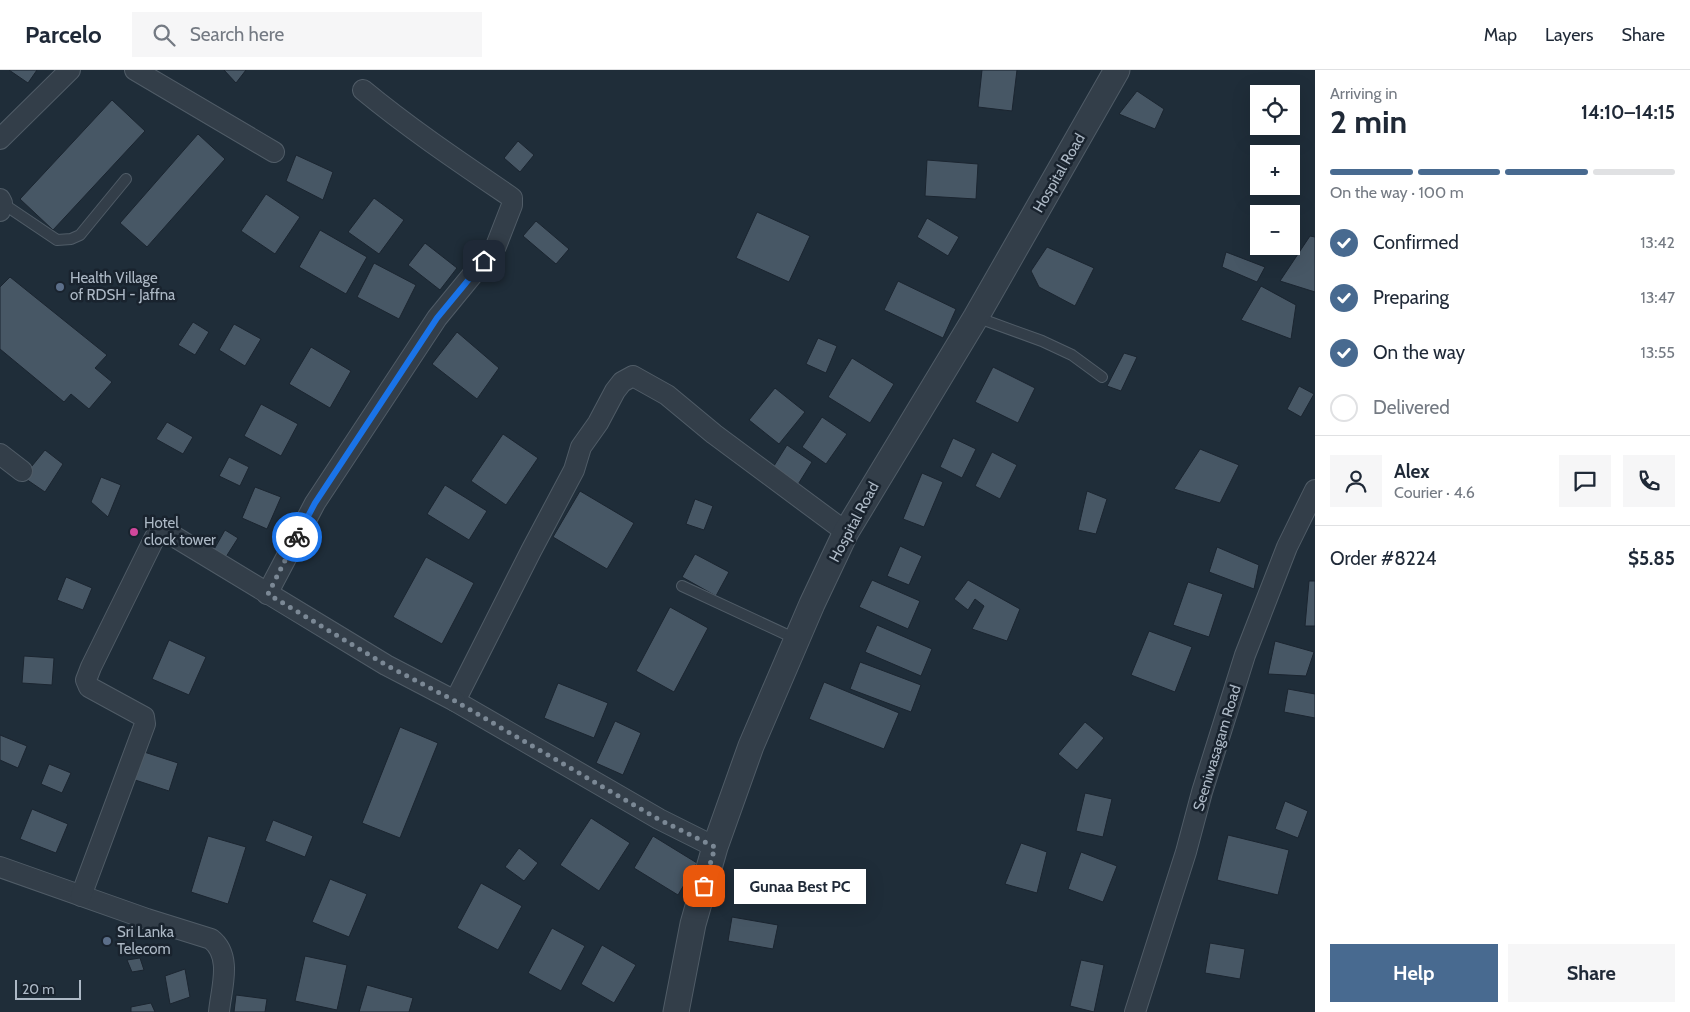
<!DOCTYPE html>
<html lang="en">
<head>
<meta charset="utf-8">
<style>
  :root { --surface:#fff; --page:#f6f6f7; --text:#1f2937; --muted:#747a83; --line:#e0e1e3; --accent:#486a90 }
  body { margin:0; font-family:Cabin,sans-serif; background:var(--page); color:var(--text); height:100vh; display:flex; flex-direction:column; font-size:19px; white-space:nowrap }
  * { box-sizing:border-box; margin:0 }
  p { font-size:16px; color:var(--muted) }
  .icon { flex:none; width:28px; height:28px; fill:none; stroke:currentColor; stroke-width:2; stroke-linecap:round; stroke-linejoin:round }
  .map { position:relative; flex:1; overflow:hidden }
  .panel { display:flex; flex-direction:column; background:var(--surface); width:375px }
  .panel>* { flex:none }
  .fabs { position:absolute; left:1250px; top:15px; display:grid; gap:10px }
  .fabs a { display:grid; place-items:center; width:50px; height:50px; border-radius:0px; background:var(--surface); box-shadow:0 5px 20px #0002; font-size:25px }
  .scale { position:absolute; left:15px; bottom:12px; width:66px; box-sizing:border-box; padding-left:5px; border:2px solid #adb9c6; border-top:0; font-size:14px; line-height:18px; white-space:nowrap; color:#adb9c6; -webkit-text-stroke:4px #19232e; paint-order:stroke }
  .pin { position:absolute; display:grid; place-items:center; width:42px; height:42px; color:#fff; margin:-21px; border-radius:10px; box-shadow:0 2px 8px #0006 }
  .courier { position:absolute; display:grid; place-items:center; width:50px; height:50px; margin:-25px; border:4px solid #1a73e8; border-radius:50%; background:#fff; color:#222; box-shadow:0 1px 6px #0007 }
  .bubble { position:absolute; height:35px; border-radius:0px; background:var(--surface); box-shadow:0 5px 20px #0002; font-size:16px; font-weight:800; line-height:35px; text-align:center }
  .headline em { font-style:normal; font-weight:800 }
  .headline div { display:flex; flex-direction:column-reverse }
  .headline { display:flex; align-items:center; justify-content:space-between; height:85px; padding:0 15px }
  h1 { font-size:32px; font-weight:800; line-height:38px }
  .bar { display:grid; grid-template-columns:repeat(4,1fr); gap:8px 5px; align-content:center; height:60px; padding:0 15px }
  .bar i { height:6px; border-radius:4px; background:var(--line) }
  .bar .selected { background:var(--accent) }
  .bar p { grid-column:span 4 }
  .line { display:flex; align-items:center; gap:12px; padding:0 15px; border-top:1px solid var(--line) }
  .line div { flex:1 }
  .round { display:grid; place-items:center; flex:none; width:52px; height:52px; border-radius:0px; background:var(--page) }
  ol { padding:0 15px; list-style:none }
  li { display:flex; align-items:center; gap:15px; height:55px }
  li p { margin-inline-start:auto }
  li .icon { padding:5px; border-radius:50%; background:var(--accent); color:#fff; stroke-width:4 }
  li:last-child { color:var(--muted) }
  li i { width:28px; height:28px; border:2px solid var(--line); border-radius:50% }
  .primary-button { display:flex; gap:10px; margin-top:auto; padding:10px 15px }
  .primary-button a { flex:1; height:58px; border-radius:0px; background:var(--accent); color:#fff; font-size:20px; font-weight:800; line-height:58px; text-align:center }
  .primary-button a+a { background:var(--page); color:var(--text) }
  header { display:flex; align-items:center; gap:30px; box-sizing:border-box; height:70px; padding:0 25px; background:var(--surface); border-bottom:1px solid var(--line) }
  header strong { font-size:24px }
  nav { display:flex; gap:28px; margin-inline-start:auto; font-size:18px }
  .search { width:350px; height:45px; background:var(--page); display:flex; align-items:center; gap:12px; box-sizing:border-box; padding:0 18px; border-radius:0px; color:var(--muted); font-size:19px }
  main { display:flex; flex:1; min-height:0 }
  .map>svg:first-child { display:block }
</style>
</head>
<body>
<header>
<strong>Parcelo</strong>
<div class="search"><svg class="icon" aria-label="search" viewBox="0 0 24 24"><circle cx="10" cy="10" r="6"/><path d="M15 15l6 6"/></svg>Search here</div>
<nav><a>Map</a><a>Layers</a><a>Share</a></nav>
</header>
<main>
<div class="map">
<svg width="1315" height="942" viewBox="0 0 1315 942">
  <rect width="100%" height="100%" fill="#1f2d39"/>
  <g fill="#475765" stroke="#1b2530">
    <path d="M9,0H37L28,13Z"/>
    <path d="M224,0H246L236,13Z"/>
    <path d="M982,0H1017L1012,41L978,37Z"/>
    <path d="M1137,21L1164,39L1155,59L1119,44Z"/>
    <path d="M112,30L145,61L53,160L20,129Z"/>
    <path d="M198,64L225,89L147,177L120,153Z"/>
    <path d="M518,71L534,85L520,102L504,88Z"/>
    <path d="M296,85L333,102L323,130L286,111Z"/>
    <path d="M927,90L978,94L976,129L925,126Z"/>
    <path d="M266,124L300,147L275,184L241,161Z"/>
    <path d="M374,128L404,150L379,184L348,162Z"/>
    <path d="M757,142L810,166L789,212L736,188Z"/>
    <path d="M927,148L959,167L948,186L917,167Z"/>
    <path d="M536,151L569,179L556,194L523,166Z"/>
    <path d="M320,160L367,187L346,224L299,197Z"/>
    <path d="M1310,166L1315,167V222L1280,211Z"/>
    <path d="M425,173L457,198L440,220L408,195Z"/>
    <path d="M1047,177L1094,198L1075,236L1039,217L1031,201Z"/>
    <path d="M1226,182L1265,197L1257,212L1222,197Z"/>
    <path d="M374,193L416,215L399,249L357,227Z"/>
    <path d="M10,207L107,285L95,298L112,312L89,339L71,324L64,332L0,279V217Z"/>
    <path d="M898,211L956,239L943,268L884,240Z"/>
    <path d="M1261,216L1296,235L1291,269L1241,250Z"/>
    <path d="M193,252L209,262L195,285L178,275Z"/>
    <path d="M234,254L261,269L245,296L219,280Z"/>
    <path d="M457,262L499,298L477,329L432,294Z"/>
    <path d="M818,268L837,276L826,303L806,294Z"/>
    <path d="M311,277L351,301L330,338L289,314Z"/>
    <path d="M1124,283L1137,287L1121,321L1107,316Z"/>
    <path d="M852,288L894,314L870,353L828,327Z"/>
    <path d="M993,297L1035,318L1018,353L975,332Z"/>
    <path d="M1299,316L1314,324L1301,347L1287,339Z"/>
    <path d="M775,318L805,342L779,374L749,350Z"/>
    <path d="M261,334L298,354L281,386L244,366Z"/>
    <path d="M822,347L847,364L826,394L802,377Z"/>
    <path d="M167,352L193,367L183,384L156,369Z"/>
    <path d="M503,364L538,388L506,435L471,411Z"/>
    <path d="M953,368L976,379L962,408L940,397Z"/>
    <path d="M787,375L812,392L797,416L772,399Z"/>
    <path d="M1200,379L1239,395L1220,433L1174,419Z"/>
    <path d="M45,380L63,394L45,422L23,407Z"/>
    <path d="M992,382L1017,395L1000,429L975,416Z"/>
    <path d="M229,387L249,397L240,416L219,406Z"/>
    <path d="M922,403L943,412L924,457L903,449Z"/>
    <path d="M101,407L121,415L108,447L91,432Z"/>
    <path d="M445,415L487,441L469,470L427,444Z"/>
    <path d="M255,417L281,427L267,459L242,448Z"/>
    <path d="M580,421L634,453L607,499L553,467Z"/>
    <path d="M1087,421L1107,429L1096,464L1078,460Z"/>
    <path d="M695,429L713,436L704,460L686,454Z"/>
    <path d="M225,460L238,468L224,490L212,483Z"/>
    <path d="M900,476L922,486L909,515L887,506Z"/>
    <path d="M1217,477L1259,495L1254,519L1209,502Z"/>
    <path d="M695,484L729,502L716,526L682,507Z"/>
    <path d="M426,487L474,513L442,574L393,547Z"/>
    <path d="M66,507L92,518L83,540L57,530Z"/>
    <path d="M872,510L920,531L908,559L859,537Z"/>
    <path d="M968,510L1020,539L1007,571L972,559L984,536L975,529L968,540L954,529Z"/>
    <path d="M1309,511H1315V556H1305Z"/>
    <path d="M1188,512L1223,524L1209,567L1173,555Z"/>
    <path d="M670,537L708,558L674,622L636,601Z"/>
    <path d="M877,555L932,579L921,606L865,582Z"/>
    <path d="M1149,561L1192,577L1175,622L1131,605Z"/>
    <path d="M169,570L206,587L189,625L152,609Z"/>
    <path d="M1275,571L1314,582L1306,606L1268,604Z"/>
    <path d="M24,586L54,588L52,615L22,613Z"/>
    <path d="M860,592L921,615L911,642L850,619Z"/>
    <path d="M824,612L899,643L884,679L809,649Z"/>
    <path d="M558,613L608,633L594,668L544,648Z"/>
    <path d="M1288,619L1315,624V648L1284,642Z"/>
    <path d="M615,651L641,663L623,705L596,693Z"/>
    <path d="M1085,652L1104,668L1077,700L1058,684Z"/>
    <path d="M400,657L438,673L400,768L362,753Z"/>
    <path d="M0,665L27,676L18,698L0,690Z"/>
    <path d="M138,680L178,693L169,721L129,708Z"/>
    <path d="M49,694L71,703L62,723L41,714Z"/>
    <path d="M1085,723L1112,729L1103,767L1076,761Z"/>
    <path d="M1285,731L1308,741L1298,768L1275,759Z"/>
    <path d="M32,739L68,754L56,783L20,769Z"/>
    <path d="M591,748L630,773L599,821L560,795Z"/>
    <path d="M273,750L313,766L305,787L265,771Z"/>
    <path d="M1228,765L1289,780L1278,825L1217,810Z"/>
    <path d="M208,766L246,777L228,834L191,822Z"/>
    <path d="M653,766L697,793L678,825L634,798Z"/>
    <path d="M1021,773L1047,782L1037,823L1005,814Z"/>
    <path d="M519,778L538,793L524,811L505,797Z"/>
    <path d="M1081,782L1117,796L1103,832L1068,819Z"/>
    <path d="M330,809L367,824L349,867L312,852Z"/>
    <path d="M481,813L522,836L498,880L457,858Z"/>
    <path d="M732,847L778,855L773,879L728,871Z"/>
    <path d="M552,858L585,876L561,921L528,903Z"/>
    <path d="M1210,873L1245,879L1240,909L1205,903Z"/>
    <path d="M602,875L636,895L614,933L581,914Z"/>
    <path d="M305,886L347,895L337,940L295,931Z"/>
    <path d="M140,888L144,900L132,902L127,890Z"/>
    <path d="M1081,890L1104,895L1094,942L1070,936Z"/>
    <path d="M185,899L190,927L170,934L165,906Z"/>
    <path d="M367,915L413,928L409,942H359Z"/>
    <path d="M236,925L267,929L265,942H234Z"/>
    <path d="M151,933L155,942H131V937Z"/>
  </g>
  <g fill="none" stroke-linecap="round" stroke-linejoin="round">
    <defs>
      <g id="service">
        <path d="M2,133L57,170L71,169L80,165L126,109"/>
        <path d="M976,247L1042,271L1072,285L1102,307"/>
        <path d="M682,516L796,569"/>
      </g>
      <g id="minor">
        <path d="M135,0L274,82"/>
        <path d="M0,69L70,0"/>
        <path d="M0,129L2,133L0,141"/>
        <path d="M0,384L22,401"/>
        <path d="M267,524L315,433L437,248L496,176L512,135V128L508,125C458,91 409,58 363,20"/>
        <path d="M715,777L659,749L455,631L531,481L574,400L581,377L598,353L615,321L622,312L633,306L667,325L714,364L846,462"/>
        <path d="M0,797L147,849L211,869C233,886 221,919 219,942"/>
        <path d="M81,826L145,654L144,647L89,617L86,610L91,597L155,467L162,464H170L386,595L455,631"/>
        <path d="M1135,942L1186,782L1202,722L1245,585L1287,477L1315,420"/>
      </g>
      <path id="tertiary" d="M676,942L693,854L715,777L751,676L812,534L846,462L976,247L1117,0"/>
    </defs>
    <use href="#service" stroke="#505c67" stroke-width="12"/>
    <use href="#minor" stroke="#505c67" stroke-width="22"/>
    <use href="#tertiary" stroke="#505c67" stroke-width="27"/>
    <use href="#service" stroke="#333e49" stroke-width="10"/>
    <use href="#minor" stroke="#333e49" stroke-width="20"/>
    <use href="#tertiary" stroke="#333e49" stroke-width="25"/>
  </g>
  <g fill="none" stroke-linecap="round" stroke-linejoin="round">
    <path stroke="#7b8895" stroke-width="5" stroke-dasharray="0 9" d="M297,467L268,524L386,595L455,631L658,749L715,777L704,816"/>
    <path stroke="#1a73e8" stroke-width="6" d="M297,467L315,433L437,248L484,191"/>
  </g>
  <g fill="#5c6f8a" stroke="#19232e" stroke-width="2">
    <circle cx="60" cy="217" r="5"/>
    <circle cx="107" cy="871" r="5"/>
  </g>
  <circle fill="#d1479c" stroke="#19232e" stroke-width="2" cx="134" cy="462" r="5"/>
  <g text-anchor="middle" stroke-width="5" stroke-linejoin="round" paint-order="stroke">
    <g font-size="15" fill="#adb9c6" stroke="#19232e">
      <text transform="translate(1059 103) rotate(-60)" y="5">Hospital Road</text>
      <text transform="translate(854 452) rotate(-62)" y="5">Hospital Road</text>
      <text transform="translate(1217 678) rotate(-73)" y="5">Seeniwasagam Road</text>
    </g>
    <g font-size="15" fill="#adb9c6" stroke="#19232e" text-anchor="start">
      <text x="70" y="213">Health Village<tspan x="70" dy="17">of RDSH - Jaffna</tspan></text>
      <text x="144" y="458">Hotel<tspan x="144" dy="17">clock tower</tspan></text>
      <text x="117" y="867">Sri Lanka<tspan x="117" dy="17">Telecom</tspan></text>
    </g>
  </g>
</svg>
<div class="fabs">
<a><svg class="icon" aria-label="locate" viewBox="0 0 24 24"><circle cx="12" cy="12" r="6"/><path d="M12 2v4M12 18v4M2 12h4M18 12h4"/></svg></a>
<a>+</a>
<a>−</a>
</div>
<div class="scale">20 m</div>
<div class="pin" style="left:704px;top:816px;background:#ea580c"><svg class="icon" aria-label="bag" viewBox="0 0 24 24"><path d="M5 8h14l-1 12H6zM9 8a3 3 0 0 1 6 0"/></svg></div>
<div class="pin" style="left:484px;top:191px;background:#1f2937"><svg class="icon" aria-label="home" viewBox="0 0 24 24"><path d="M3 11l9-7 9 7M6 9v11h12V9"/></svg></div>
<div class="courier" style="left:297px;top:467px"><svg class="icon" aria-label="bike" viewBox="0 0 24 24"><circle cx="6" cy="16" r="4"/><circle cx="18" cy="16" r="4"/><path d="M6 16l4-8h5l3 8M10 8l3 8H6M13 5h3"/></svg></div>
<div class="bubble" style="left:734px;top:799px;width:132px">Gunaa Best PC</div>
</div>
<section class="panel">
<div class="headline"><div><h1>2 min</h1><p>Arriving in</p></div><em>14:10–14:15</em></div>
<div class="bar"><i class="selected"></i><i class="selected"></i><i class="selected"></i><i></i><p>On the way · 100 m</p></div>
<ol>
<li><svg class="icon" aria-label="check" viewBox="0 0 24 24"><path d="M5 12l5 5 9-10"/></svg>Confirmed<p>13:42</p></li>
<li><svg class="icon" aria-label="check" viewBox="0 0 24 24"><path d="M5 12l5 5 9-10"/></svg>Preparing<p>13:47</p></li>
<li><svg class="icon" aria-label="check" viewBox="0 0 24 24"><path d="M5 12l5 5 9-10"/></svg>On the way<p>13:55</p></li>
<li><i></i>Delivered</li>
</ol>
<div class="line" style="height:90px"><a class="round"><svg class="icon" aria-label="person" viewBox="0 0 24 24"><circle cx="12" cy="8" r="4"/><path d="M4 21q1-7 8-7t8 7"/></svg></a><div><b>Alex</b><p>Courier · 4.6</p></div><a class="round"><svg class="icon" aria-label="chat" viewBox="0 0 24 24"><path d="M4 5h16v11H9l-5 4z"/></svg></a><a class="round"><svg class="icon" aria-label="phone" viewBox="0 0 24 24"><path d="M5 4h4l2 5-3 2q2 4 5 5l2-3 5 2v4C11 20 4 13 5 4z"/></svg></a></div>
<div class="line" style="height:65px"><div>Order #8224</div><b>$5.85</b></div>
<div class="primary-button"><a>Help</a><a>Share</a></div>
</section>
</main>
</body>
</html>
